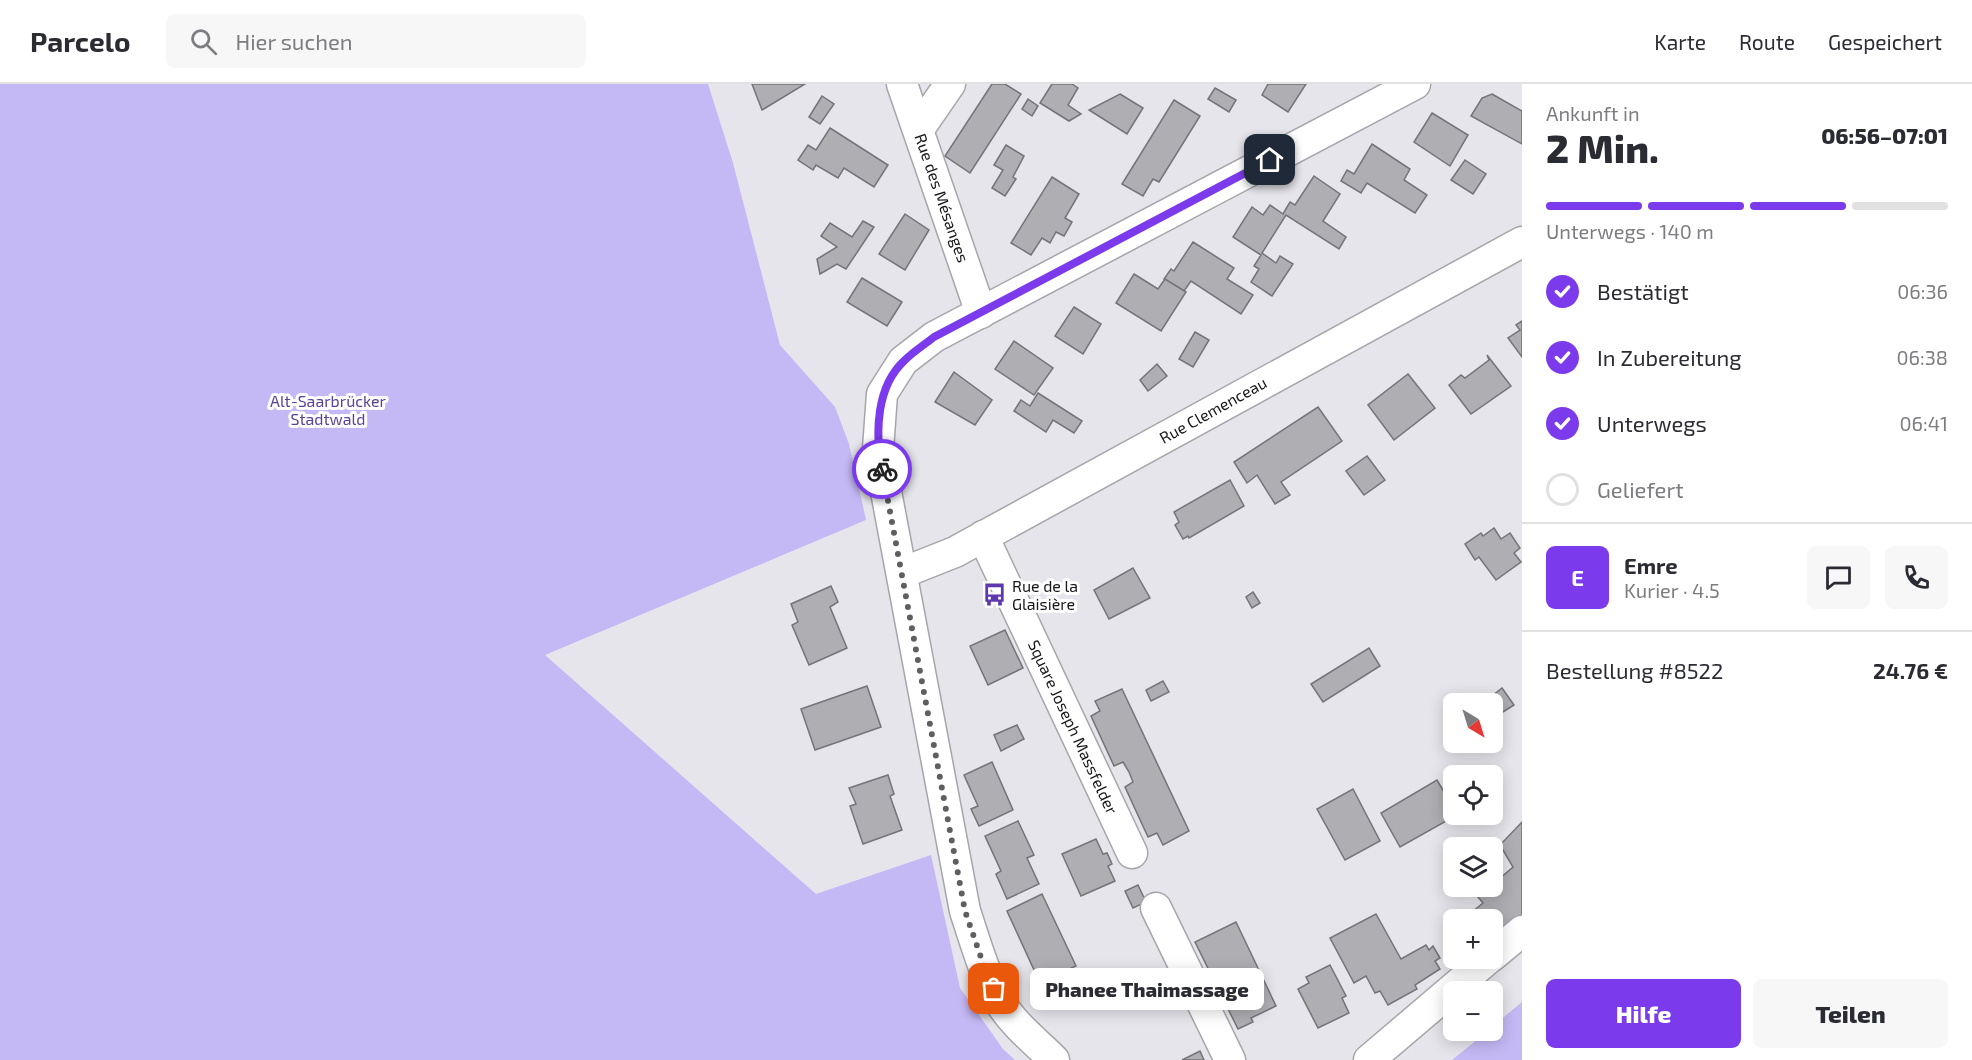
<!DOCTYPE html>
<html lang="de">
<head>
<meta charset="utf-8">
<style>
  :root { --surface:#fff; --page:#f7f7f7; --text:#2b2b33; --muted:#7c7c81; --line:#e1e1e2; --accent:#7c3aed }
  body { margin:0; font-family:"Exo 2",sans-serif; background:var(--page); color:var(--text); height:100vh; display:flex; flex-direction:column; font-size:22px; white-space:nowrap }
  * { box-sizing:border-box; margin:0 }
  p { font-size:20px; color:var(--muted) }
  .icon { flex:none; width:33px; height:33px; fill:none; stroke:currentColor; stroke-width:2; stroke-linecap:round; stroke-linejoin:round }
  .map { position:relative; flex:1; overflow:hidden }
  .side { display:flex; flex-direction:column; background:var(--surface); width:450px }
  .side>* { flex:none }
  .needle { width:39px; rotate:142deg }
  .tools { position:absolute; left:1443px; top:609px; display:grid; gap:12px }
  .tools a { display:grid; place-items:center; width:60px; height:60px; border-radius:9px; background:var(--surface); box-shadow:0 3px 15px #0003; font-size:30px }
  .pin { position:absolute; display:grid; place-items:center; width:51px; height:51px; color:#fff; margin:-26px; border-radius:12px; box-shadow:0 3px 9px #0006 }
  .courier { position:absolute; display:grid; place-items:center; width:60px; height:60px; margin:-30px; border:4px solid #7c3aed; border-radius:50%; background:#fff; color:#222; box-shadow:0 2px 8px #0007 }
  .bubble { position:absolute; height:42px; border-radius:9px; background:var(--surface); box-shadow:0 3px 15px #0003; font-size:20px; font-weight:800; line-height:42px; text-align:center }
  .headline em { font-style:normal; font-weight:800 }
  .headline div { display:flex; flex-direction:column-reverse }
  .headline { display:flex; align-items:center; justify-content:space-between; height:102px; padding:0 24px }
  h1 { font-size:39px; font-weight:800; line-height:45px }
  .bar { display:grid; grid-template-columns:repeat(4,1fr); gap:9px 6px; align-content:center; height:72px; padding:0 24px }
  .bar i { height:8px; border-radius:4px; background:var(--line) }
  .bar .active { background:var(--accent) }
  .bar p { grid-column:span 4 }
  .line { display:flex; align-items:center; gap:15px; padding:0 24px; border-top:2px solid var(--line) }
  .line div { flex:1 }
  .round { display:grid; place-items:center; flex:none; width:63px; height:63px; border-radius:9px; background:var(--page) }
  ol { padding:0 24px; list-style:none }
  li { display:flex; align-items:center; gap:18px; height:66px }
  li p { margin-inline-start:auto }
  li .icon { padding:6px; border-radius:50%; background:var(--accent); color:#fff; stroke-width:4 }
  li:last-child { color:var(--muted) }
  li i { width:33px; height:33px; border:3px solid var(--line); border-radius:50% }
  .primary-button { display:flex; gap:12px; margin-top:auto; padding:12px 24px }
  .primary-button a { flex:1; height:69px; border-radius:9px; background:var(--accent); color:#fff; font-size:24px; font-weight:800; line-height:69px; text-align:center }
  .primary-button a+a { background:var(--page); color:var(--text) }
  header { display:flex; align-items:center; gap:36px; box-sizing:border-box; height:84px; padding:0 30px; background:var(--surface); border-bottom:2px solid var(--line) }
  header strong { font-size:28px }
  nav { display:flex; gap:33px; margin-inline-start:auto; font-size:21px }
  .search { width:420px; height:54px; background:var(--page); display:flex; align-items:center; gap:15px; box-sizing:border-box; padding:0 21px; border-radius:9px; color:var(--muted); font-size:22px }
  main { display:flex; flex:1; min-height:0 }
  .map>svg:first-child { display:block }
</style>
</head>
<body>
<header>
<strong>Parcelo</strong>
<div class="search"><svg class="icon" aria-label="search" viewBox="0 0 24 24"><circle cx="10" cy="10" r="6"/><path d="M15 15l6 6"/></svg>Hier suchen</div>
<nav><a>Karte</a><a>Route</a><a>Gespeichert</a></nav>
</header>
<main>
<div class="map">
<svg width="1522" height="976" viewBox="0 0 1522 976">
  <rect width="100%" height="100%" fill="#e6e5eb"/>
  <g fill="#c5b9f5">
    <path d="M0,0H708L733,79L780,261L835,323L849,360L866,436L545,571L816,810L931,771L960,904L1003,965L1015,976H0Z"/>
    <path d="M1522,918V976H1452L1488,947L1492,946L1493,942Z"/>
  </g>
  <g fill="#aeaeb3" stroke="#747378" stroke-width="1.5">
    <path d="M752,0H805L762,26Z"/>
    <path d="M992,0H1005L1021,10L970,89L945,72Z"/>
    <path d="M1052,0H1072L1078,4L1068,21L1081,30L1069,37L1040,19Z"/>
    <path d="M1268,0H1306L1288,28L1262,11Z"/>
    <path d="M1215,4L1236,16L1229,28L1208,15Z"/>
    <path d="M1120,10L1143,24L1127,50L1089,26Z"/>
    <path d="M1492,10L1522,27V60L1471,32L1482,14Z"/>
    <path d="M822,12L834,20L820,40L809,33Z"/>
    <path d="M1028,15L1038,22L1032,32L1022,25Z"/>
    <path d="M1174,16L1200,32L1159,98L1153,95L1143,112L1122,100Z"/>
    <path d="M1432,29L1468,51L1450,82L1414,58Z"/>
    <path d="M830,44L888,81L874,103L844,84L838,94L816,81L813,86L798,76L808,61L816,66Z"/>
    <path d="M1372,60L1410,85L1404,96L1427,111L1415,129L1367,99L1361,109L1341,97L1347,86L1354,90Z"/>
    <path d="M1006,61L1024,72L1013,93L1016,95L1005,112L992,104L1003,86L994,81Z"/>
    <path d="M1465,76L1486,90L1473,110L1451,96Z"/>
    <path d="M1314,92L1340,110L1323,137L1346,153L1339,165L1286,131L1262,169L1276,179L1280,172L1293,180L1272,212L1251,198L1259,185L1254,182L1261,171L1233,153L1252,123L1263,131L1270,121L1283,130L1290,118L1295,121Z"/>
    <path d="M1052,93L1079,110L1065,134L1072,138L1064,152L1056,148L1050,159L1042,154L1031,171L1011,159Z"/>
    <path d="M905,130L929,146L905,186L879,170Z"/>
    <path d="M863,137L874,143L846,185L837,180L820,190L817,175L837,163L821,152L830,139L852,153Z"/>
    <path d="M1193,158L1234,184L1227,195L1253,211L1241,230L1191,197L1184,207L1164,195L1171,185L1174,187Z"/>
    <path d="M1134,190L1158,205L1165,195L1186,208L1161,247L1116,219Z"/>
    <path d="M862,194L902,218L887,242L847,218Z"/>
    <path d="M1074,223L1101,240L1083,270L1055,252Z"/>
    <path d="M1522,237V273L1508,254L1520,246L1516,241Z"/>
    <path d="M1195,248L1209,256L1193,283L1179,275Z"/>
    <path d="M1014,257L1053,284L1034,311L995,285Z"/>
    <path d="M1487,271L1511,302L1471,330L1449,301L1461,291L1465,294L1489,276Z"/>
    <path d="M1157,280L1167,292L1148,307L1140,296Z"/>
    <path d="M954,288L992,316L975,341L935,318Z"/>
    <path d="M1408,290L1435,324L1394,356L1368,321Z"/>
    <path d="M1038,309L1082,337L1074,349L1053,336L1046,348L1014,327L1021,316L1030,322Z"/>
    <path d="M1318,323L1342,357L1281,398L1290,411L1275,420L1257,391L1247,399L1234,378Z"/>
    <path d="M1367,372L1385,396L1364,411L1346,387Z"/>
    <path d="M1230,396L1244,422L1189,454L1188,452L1183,455L1175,441L1179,438L1174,428Z"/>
    <path d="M1494,444L1501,455L1510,449L1520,464L1514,469L1521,478L1496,496L1479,473L1475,476L1465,460L1481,449L1483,452Z"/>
    <path d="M1133,484L1150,514L1109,535L1094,506Z"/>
    <path d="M831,502L838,518L830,523L847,564L809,581L792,541L798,538L791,520Z"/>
    <path d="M1253,508L1260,519L1252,524L1246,513Z"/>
    <path d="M1005,546L1023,584L988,601L970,562Z"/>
    <path d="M1369,564L1380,582L1323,618L1311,600Z"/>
    <path d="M1163,597L1169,608L1151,617L1146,606Z"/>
    <path d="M867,602L881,643L815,666L801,625Z"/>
    <path d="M1502,604L1514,621L1503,628L1492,612Z"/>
    <path d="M1122,605L1189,747L1163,761L1157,749L1148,753L1125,703L1133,698L1129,688L1123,678L1114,682L1091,632L1100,627L1095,617Z"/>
    <path d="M1017,641L1024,655L1001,667L994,651Z"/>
    <path d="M992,678L1013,726L979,742L971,725L978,722L964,691Z"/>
    <path d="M888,691L894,710L890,712L902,746L863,760L850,722L856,720L849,704Z"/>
    <path d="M1437,696L1454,725V730L1457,731L1400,763L1381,729Z"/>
    <path d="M1353,705L1380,757L1345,776L1317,725Z"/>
    <path d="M1018,737L1034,771L1027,774L1039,800L1007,815L996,790L1001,787L985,752Z"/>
    <path d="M1522,738V831L1492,856V836L1465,834L1483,819L1478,813L1513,783L1500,761Z"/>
    <path d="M1096,755L1103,770L1107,769L1112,780L1108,782L1115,797L1081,812L1062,770Z"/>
    <path d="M1138,801L1146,818L1133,824L1125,807Z"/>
    <path d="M1042,810L1076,882L1040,899L1007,827Z"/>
    <path d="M1376,830L1401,875L1426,861L1429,866L1433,862L1440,874L1435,877L1440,885L1415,901L1417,905L1388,921L1380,907L1375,909L1366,892L1354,899L1330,854Z"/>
    <path d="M1236,838L1276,922L1251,934L1253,938L1238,945L1195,858Z"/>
    <path d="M1330,881L1346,912L1342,914L1349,929L1318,944L1298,905L1309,899L1306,893Z"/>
    <path d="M1200,967L1204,976H1182Z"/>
  </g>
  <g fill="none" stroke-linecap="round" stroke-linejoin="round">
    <defs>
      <g id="minor">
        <path d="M902,0L981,229"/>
        <path d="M919,45L950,0"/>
        <path d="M983,452L1132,769"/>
        <path d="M902,489L955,468L1522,158"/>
        <path d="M1156,824L1230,976"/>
        <path d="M1492,872L1522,847"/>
        <path d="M1054,976C1036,958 1013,940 1000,918C984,890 975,857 965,827L878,365L882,310L903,277L934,253L1415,0"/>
        <path d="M1369,976L1489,874"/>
      </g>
    </defs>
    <use href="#minor" stroke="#a6a5ab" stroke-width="33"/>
    <use href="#minor" stroke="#fff" stroke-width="30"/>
  </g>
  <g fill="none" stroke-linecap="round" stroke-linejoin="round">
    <path stroke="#5f5f62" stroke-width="6" stroke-dasharray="0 10.8" d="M882,385L965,827L987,891L994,905"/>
    <path stroke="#7c3aed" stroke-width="8" d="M882,385C875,349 876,302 905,276C914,267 924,261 934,253L1270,76"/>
  </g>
  <defs>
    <symbol id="bus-bare" viewBox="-9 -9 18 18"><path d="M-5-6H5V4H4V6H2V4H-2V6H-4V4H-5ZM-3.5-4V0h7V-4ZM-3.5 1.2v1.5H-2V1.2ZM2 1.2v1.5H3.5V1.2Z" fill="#5f37af" stroke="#fff" stroke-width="2.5" paint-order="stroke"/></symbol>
  </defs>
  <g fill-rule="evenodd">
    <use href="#bus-bare" x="978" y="494" width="33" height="33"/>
  </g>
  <g text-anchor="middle" stroke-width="6" stroke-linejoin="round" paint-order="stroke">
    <g font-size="16" fill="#171719" stroke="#fff">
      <text transform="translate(942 114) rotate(71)" y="6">Rue des Mésanges</text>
      <text transform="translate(1213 326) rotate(-29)" y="6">Rue Clemenceau</text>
      <text transform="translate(1073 643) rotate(65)" y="6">Square Joseph Massfelder</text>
    </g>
    <g font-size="16" fill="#5a4198" stroke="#fff">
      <text x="328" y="323">Alt-Saarbrücker<tspan x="328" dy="18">Stadtwald</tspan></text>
    </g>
    <g font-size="16" fill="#171719" stroke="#fff" text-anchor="start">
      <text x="1012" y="508">Rue de la<tspan x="1012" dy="18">Glaisière</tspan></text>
    </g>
  </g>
</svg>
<div class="tools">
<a><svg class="needle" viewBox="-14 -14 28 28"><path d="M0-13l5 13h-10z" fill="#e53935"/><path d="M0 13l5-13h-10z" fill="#7c7c81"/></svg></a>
<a><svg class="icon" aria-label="locate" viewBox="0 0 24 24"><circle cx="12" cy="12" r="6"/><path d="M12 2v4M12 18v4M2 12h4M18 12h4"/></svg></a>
<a><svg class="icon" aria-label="layers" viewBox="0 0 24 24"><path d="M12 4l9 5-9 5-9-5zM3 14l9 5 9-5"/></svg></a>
<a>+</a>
<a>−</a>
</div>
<div class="pin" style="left:994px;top:905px;background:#ea580c"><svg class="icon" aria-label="bag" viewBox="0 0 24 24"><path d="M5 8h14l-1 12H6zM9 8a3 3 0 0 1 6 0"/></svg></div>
<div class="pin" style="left:1270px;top:76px;background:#1f2937"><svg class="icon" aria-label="home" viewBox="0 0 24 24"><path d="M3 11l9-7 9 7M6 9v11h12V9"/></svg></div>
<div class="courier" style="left:882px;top:385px"><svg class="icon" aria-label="bike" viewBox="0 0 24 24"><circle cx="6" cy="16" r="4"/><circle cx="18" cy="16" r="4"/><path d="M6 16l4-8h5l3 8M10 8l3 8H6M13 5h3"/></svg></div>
<div class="bubble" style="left:1030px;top:884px;width:234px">Phanee Thaimassage</div>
</div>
<section class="side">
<div class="headline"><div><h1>2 Min.</h1><p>Ankunft in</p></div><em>06:56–07:01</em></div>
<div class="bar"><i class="active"></i><i class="active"></i><i class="active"></i><i></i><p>Unterwegs · 140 m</p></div>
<ol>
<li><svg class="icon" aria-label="check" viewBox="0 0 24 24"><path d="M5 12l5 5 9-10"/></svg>Bestätigt<p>06:36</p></li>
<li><svg class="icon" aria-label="check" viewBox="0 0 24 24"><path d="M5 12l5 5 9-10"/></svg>In Zubereitung<p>06:38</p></li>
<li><svg class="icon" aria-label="check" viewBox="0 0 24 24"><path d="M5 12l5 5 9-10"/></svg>Unterwegs<p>06:41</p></li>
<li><i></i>Geliefert</li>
</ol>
<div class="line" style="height:108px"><b class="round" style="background:var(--accent);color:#fff">E</b><div><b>Emre</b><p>Kurier · 4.5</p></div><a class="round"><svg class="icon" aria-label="chat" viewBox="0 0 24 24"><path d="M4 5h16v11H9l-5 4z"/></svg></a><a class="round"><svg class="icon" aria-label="phone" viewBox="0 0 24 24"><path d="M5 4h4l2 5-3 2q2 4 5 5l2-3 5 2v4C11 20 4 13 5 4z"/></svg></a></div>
<div class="line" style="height:78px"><div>Bestellung #8522</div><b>24.76 €</b></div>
<div class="primary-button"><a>Hilfe</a><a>Teilen</a></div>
</section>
</main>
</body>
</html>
